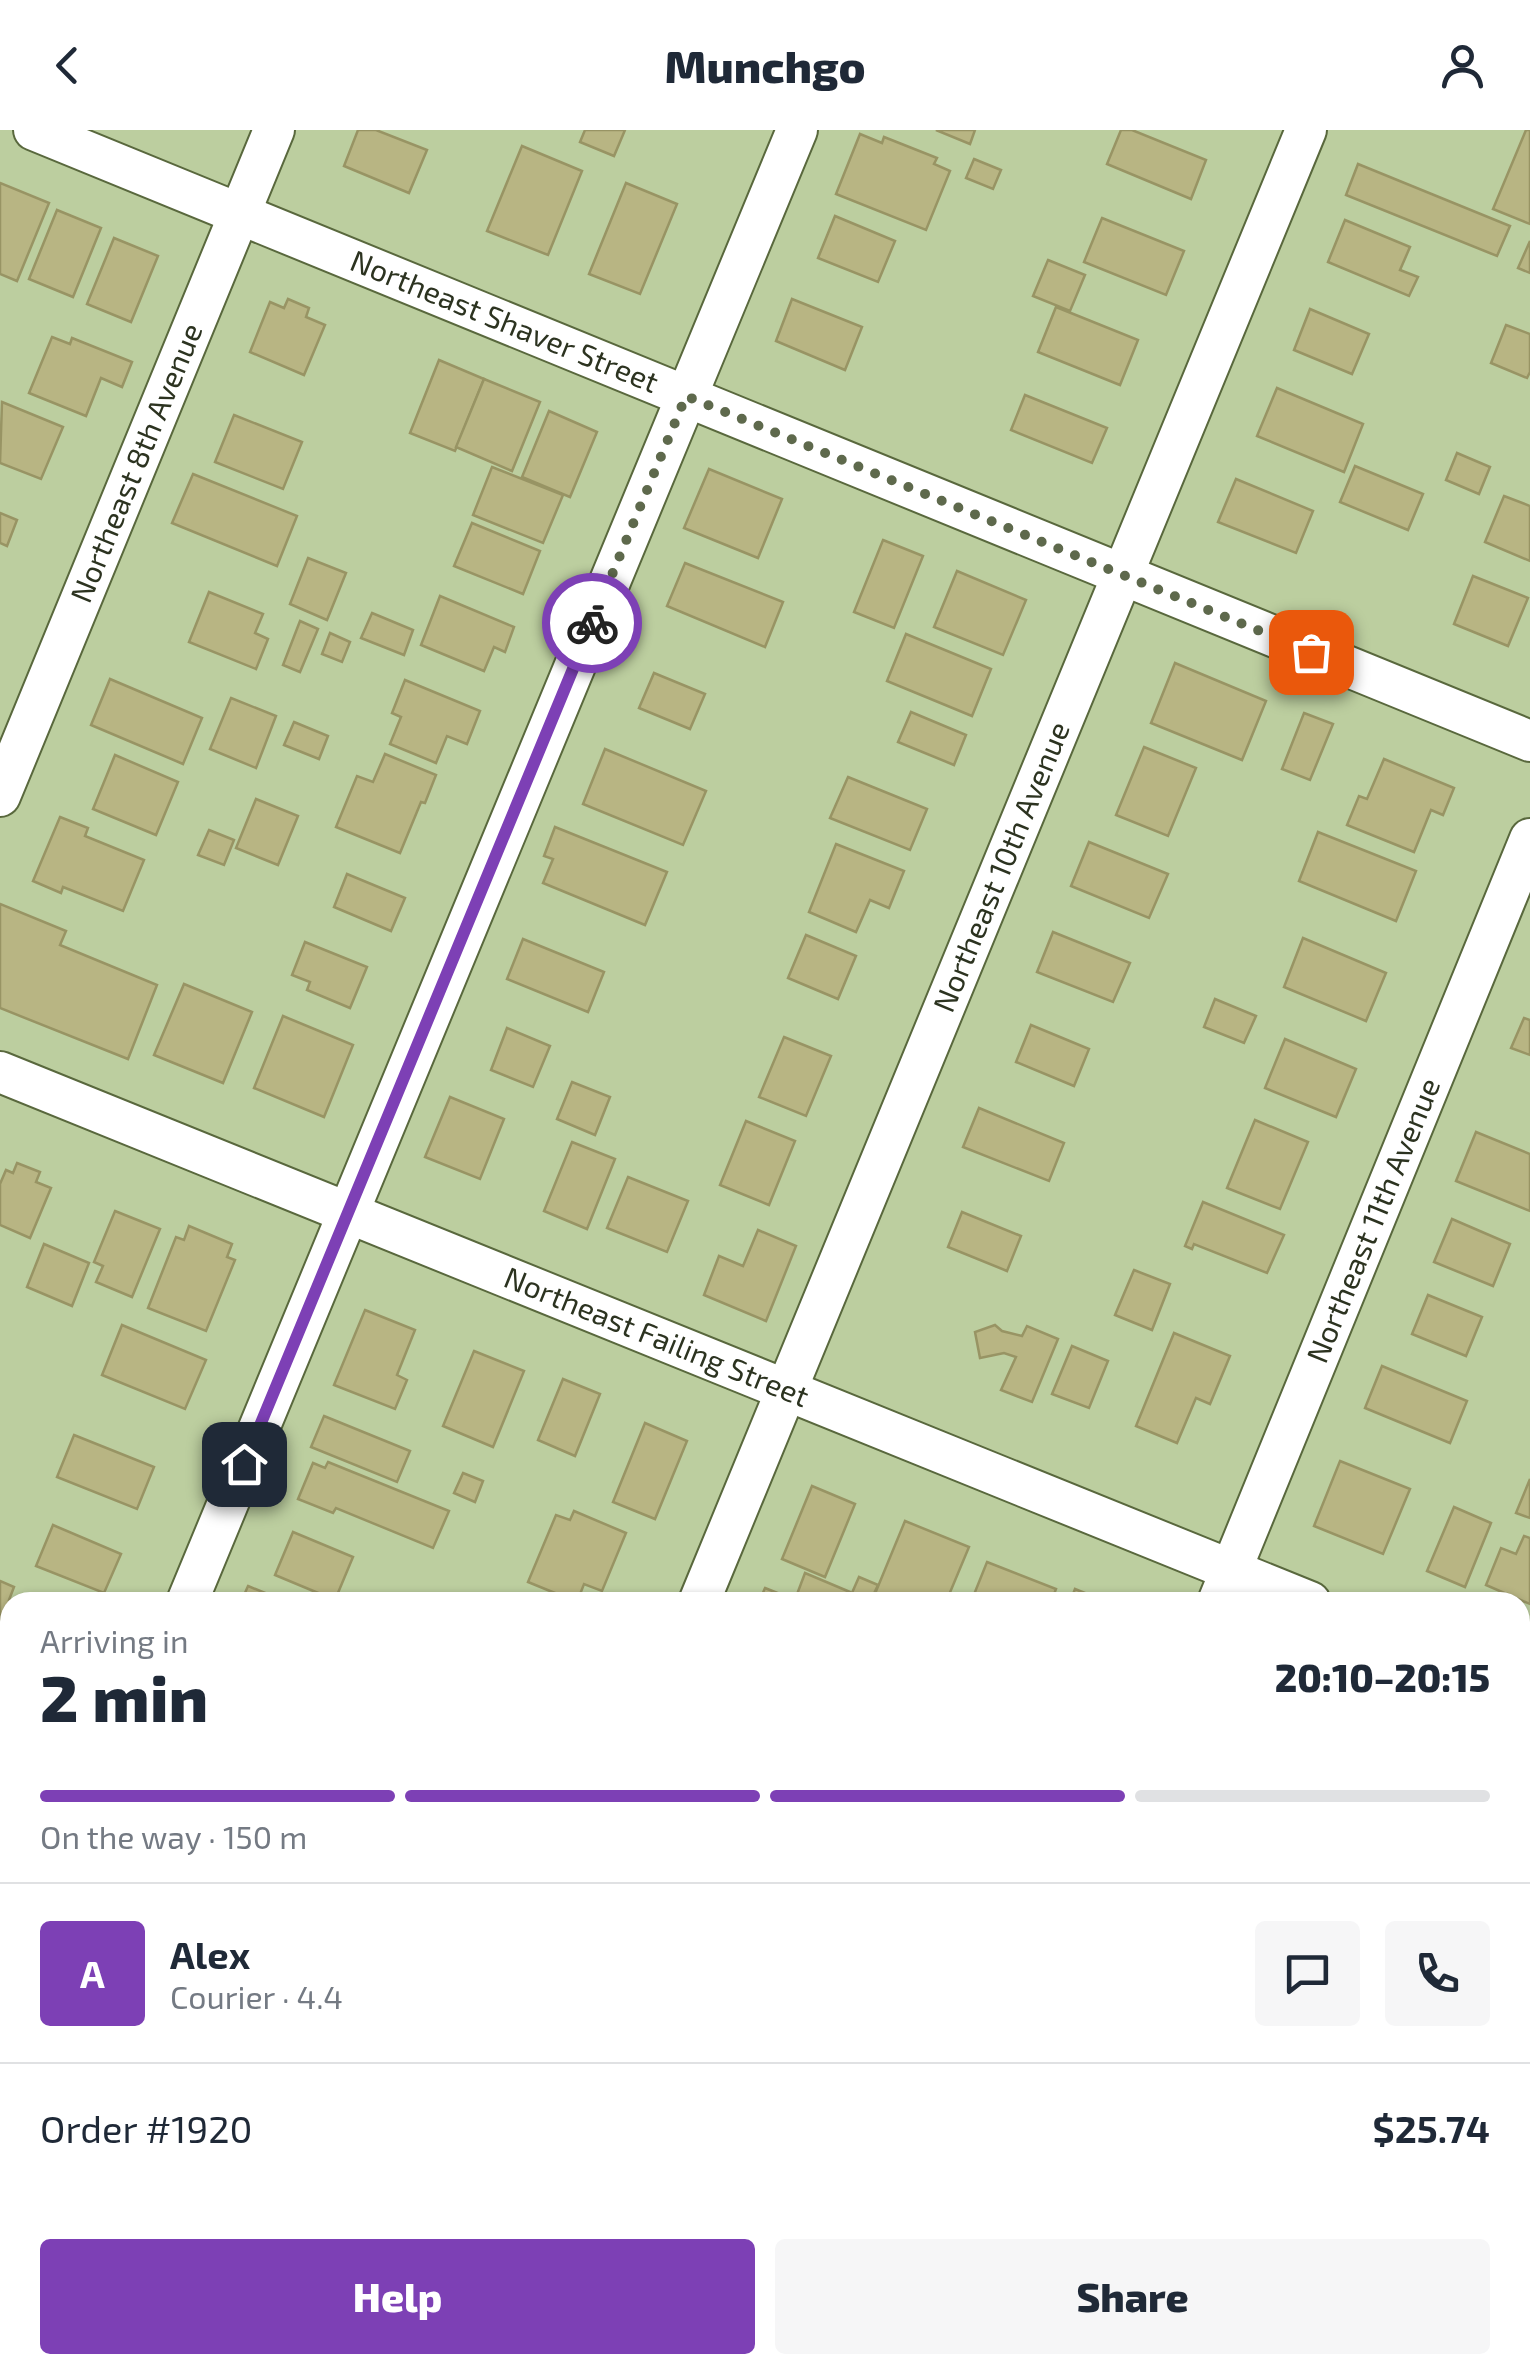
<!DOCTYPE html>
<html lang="en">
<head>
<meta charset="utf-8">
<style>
  :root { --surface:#fff; --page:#f6f6f7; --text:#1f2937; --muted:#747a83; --line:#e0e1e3; --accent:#7d40b5 }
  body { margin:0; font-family:"Exo 2",sans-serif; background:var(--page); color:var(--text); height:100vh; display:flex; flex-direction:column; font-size:38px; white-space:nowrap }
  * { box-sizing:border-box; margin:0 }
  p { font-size:32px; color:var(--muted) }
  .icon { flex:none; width:55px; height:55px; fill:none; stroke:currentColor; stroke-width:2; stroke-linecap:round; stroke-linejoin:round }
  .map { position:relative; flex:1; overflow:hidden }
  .sheet { position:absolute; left:0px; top:1462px; width:1530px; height:782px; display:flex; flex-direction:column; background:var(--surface); border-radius:30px 30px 0 0; box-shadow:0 2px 8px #0004 }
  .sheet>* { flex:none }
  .pin { position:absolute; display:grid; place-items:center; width:85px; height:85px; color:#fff; margin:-42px; border-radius:20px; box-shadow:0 5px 15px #0006 }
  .courier { position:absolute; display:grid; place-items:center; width:100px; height:100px; margin:-50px; border:8px solid #7d40b5; border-radius:50%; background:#fff; color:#222; box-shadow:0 2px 12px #0007 }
  .overview em { font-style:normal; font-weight:800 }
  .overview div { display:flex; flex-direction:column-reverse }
  .overview { display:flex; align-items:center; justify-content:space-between; height:170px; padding:0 40px }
  h1 { font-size:65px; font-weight:800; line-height:75px }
  .bar { display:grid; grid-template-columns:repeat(4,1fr); gap:15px 10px; align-content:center; height:120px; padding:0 40px }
  .bar i { height:12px; border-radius:8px; background:var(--line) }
  .bar .selected { background:var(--accent) }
  .bar p { grid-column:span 4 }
  .line { display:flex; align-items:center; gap:25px; padding:0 40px; border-top:2px solid var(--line) }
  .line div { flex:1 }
  .round { display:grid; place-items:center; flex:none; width:105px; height:105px; border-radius:10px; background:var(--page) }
  .button { display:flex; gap:20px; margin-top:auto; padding:20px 40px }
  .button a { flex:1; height:115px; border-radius:10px; background:var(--accent); color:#fff; font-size:40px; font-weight:800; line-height:115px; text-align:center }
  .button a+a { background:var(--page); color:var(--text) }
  header { display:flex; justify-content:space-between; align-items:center; height:130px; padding:0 40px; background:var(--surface); font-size:45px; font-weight:800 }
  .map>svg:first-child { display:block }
</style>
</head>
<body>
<header><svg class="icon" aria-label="back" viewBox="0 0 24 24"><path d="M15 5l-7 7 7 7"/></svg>Munchgo<svg class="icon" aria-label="person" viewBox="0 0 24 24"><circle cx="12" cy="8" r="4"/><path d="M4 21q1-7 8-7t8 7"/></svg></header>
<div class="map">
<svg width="1530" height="2243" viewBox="0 0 1530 2243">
  <rect width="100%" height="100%" fill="#bcce9f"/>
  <g fill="#b8b583" stroke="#989464" stroke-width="2.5">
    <path d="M358,0H376L427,20L409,63L344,36Z"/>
    <path d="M585,0H625L614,26L580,12Z"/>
    <path d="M936,0H975L970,14Z"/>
    <path d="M1121,0H1132L1206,30L1191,69L1107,34Z"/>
    <path d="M1526,0H1530V94L1493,79Z"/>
    <path d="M860,4L882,13L884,7L937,28L934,34L950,41L926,100L836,64Z"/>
    <path d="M522,16L582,41L548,125L487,101Z"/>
    <path d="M974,29L1001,40L993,59L966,48Z"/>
    <path d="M1358,34L1510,96L1497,126L1346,65Z"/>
    <path d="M0,53L49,73L17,151L0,144Z"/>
    <path d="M626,53L677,74L640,164L589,144Z"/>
    <path d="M57,80L101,98L73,167L29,149Z"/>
    <path d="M835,86L895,111L878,152L818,128Z"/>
    <path d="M1102,88L1184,121L1166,165L1084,132Z"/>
    <path d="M1345,90L1410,117L1400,140L1418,147L1409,166L1328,132Z"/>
    <path d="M114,108L158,126L131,192L87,174Z"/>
    <path d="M1530,111V143L1518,138Z"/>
    <path d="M1048,130L1085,145L1070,181L1033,166Z"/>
    <path d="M288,169L309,178L306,187L325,195L304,245L250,222L270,172L284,178Z"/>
    <path d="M792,169L862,197L845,240L776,211Z"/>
    <path d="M1056,177L1138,210L1120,255L1038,222Z"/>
    <path d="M1310,179L1369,204L1352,244L1294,220Z"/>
    <path d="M1506,195L1530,204V242L1527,248L1491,233Z"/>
    <path d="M52,207L70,214L72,208L132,232L122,257L101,248L86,286L29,263Z"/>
    <path d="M439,230L484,249L455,321L410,303Z"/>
    <path d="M484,249L540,272L512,341L456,317Z"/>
    <path d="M1277,258L1363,294L1344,342L1257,306Z"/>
    <path d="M1025,265L1107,298L1092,333L1011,300Z"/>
    <path d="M2,272L63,297L41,349L0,333Z"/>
    <path d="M549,281L597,302L570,367L522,347Z"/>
    <path d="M234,285L302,312L283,359L215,332Z"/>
    <path d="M1457,323L1490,337L1479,364L1446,350Z"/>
    <path d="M1355,336L1423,364L1408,400L1340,372Z"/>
    <path d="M492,337L563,365L543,413L473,385Z"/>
    <path d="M709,339L782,369L758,428L684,398Z"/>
    <path d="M193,344L297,386L277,436L172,393Z"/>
    <path d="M1236,349L1313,381L1296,423L1218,392Z"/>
    <path d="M1504,366L1530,376V431L1485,412Z"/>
    <path d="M0,383L17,390L7,416L0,413Z"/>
    <path d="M472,393L540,421L523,464L454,436Z"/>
    <path d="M883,410L923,426L894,498L854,482Z"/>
    <path d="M308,428L346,443L327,490L290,474Z"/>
    <path d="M685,433L783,472L765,517L667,476Z"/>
    <path d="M957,441L1026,470L1003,525L934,497Z"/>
    <path d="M1473,446L1528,468L1508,516L1454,494Z"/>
    <path d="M209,462L263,484L255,503L268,509L256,539L189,512Z"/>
    <path d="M440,466L514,497L505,522L494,517L484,541L421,515Z"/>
    <path d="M372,483L413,500L404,525L361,508Z"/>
    <path d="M300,491L318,499L300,542L283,535Z"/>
    <path d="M330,503L350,512L342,532L322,524Z"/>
    <path d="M906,504L991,539L972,586L887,551Z"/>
    <path d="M1175,533L1266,571L1242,630L1151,593Z"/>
    <path d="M654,543L705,564L690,599L639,578Z"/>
    <path d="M110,549L202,588L183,634L91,595Z"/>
    <path d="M405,550L480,581L467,614L447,606L436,633L390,614L401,587L392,583Z"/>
    <path d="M231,568L276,586L256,638L210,619Z"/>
    <path d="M911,582L966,605L954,635L898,612Z"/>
    <path d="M1304,583L1333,594L1310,650L1282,639Z"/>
    <path d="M294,592L328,606L319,629L284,615Z"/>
    <path d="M1144,617L1196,638L1168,706L1116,685Z"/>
    <path d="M605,619L706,661L683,715L583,674Z"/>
    <path d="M385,624L436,645L425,673L421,672L400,723L336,697L357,646L373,652Z"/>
    <path d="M115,625L178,652L156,705L93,679Z"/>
    <path d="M1384,629L1454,658L1443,685L1431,680L1414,722L1347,695L1359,666L1367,669Z"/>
    <path d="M848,647L927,679L910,720L830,688Z"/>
    <path d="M256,669L298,686L278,735L236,718Z"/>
    <path d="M60,687L88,698L85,706L144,730L123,781L63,757L61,763L33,751Z"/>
    <path d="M555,697L667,742L645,795L543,753L553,729L544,726Z"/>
    <path d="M209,700L234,710L224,735L198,725Z"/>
    <path d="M1318,702L1416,741L1396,791L1299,751Z"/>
    <path d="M1089,712L1168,744L1149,788L1071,756Z"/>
    <path d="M836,714L904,741L889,778L870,770L856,802L809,782Z"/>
    <path d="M347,744L405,768L391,801L334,777Z"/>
    <path d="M0,774L66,801L60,815L157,855L128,929L0,878Z"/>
    <path d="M1053,802L1130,833L1113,872L1037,842Z"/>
    <path d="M806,805L856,826L838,869L788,848Z"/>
    <path d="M1303,808L1386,843L1366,891L1284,857Z"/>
    <path d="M523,809L604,842L588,882L507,849Z"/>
    <path d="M305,812L367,837L350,878L307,860L310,852L292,845Z"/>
    <path d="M184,854L252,882L223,953L154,925Z"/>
    <path d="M1215,869L1256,886L1244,913L1204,897Z"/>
    <path d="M283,886L353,915L324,987L254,958Z"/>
    <path d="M1524,888L1530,890V925L1511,918Z"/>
    <path d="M1031,895L1089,919L1074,956L1016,932Z"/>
    <path d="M507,898L550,916L533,957L491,940Z"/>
    <path d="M784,907L831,926L806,986L759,967Z"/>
    <path d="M1285,909L1356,939L1336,987L1265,958Z"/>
    <path d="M572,952L610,967L595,1005L557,989Z"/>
    <path d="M450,967L504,989L480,1049L425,1027Z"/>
    <path d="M979,978L1064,1013L1049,1051L963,1017Z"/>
    <path d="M1255,990L1308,1012L1280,1079L1227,1058Z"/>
    <path d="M746,991L795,1011L769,1075L720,1055Z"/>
    <path d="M1476,1002L1530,1024V1081L1456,1051Z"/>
    <path d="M572,1012L615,1029L587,1099L544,1081Z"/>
    <path d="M17,1033L40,1042L36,1052L51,1058L30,1108L0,1095V1054L6,1040L13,1043Z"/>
    <path d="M628,1047L688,1071L667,1122L607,1098Z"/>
    <path d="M1203,1072L1284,1105L1267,1143L1194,1114L1192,1119L1185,1116Z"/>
    <path d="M115,1081L160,1099L132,1167L96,1152L103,1136L94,1132Z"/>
    <path d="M962,1082L1021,1106L1007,1141L948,1117Z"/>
    <path d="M1452,1089L1510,1114L1493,1156L1434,1132Z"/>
    <path d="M189,1096L232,1114L227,1127L235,1130L206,1201L148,1178L176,1107L184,1110Z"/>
    <path d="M758,1100L796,1116L766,1191L704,1165L719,1126L743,1136Z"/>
    <path d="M44,1114L89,1133L72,1176L27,1157Z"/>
    <path d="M1134,1140L1170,1154L1152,1200L1115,1185Z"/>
    <path d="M1428,1165L1482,1187L1466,1226L1412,1204Z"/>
    <path d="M365,1180L415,1200L397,1245L407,1250L395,1279L334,1255Z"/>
    <path d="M122,1195L206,1230L185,1279L102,1245Z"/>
    <path d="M995,1195L1002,1201L1022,1206L1027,1196L1058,1209L1032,1272L1001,1260L1016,1227L1004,1223L980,1228L975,1202Z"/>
    <path d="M1174,1203L1230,1226L1210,1274L1196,1268L1177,1313L1136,1296Z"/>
    <path d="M1072,1216L1108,1231L1089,1278L1052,1264Z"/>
    <path d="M474,1221L524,1241L493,1317L443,1296Z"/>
    <path d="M1382,1236L1467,1271L1450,1313L1365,1278Z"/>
    <path d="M563,1249L600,1264L575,1326L538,1310Z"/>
    <path d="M324,1286L410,1321L397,1352L311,1317Z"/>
    <path d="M645,1293L687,1311L655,1389L613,1372Z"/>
    <path d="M74,1305L154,1337L137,1379L57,1347Z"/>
    <path d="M1340,1331L1410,1359L1383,1424L1314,1396Z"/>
    <path d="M328,1332L449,1381L433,1418L336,1378L333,1383L298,1369L313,1333L325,1338Z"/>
    <path d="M463,1343L483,1351L475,1372L454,1363Z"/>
    <path d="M1530,1349V1388L1516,1383Z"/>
    <path d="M812,1356L855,1374L825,1447L782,1429Z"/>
    <path d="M1454,1377L1491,1393L1465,1457L1427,1441Z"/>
    <path d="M574,1381L626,1403L602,1461L584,1454L577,1472L528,1452L556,1385L570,1390Z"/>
    <path d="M905,1391L969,1417L946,1472L872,1471Z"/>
    <path d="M53,1395L121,1424L104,1463L36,1436Z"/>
    <path d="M293,1402L353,1427L335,1470L275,1445Z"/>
    <path d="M1524,1406L1530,1408V1474L1486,1455L1501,1418L1516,1424Z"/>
    <path d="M987,1432L1056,1459L1051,1472H971Z"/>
    <path d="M805,1443L850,1462L845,1472H810L796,1467Z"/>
    <path d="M859,1447L878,1455L870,1472H848Z"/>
    <path d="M0,1451L14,1457L9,1470L15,1472H10V1530L0,1526Z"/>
    <path d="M248,1456L287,1472H241Z"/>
    <path d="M765,1458L800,1472H759Z"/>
    <path d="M1075,1459L1107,1472H1070Z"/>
    <path d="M0,1590L10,1594V1657L0,1653Z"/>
    <path d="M1520,1650L1530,1654V1709L1520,1705Z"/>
    <path d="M1520,1717L1530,1721V1740L1522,1759H1520Z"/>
    <path d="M10,2076V2128L0,2124V2101Z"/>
    <path d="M1520,2182L1530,2186V2234L1520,2230Z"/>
    <path d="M0,2206L10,2210V2235H38L35,2243H0Z"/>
    <path d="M204,2235H326L323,2243H201Z"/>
    <path d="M461,2235H533L552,2243H457Z"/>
    <path d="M1012,2235H1130L1138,2238L1136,2243H1008Z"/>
    <path d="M1241,2235H1349L1346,2243H1258Z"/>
  </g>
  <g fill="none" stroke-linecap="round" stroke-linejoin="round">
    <defs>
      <g id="street">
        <path id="s1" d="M34,0L1530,611"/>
        <path id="s2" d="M0,666L274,0"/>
        <path id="s3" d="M0,942L1310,1472"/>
        <path d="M187,1472L797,0"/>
        <path id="s4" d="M699,1472L1306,0"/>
        <path id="s5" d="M1218,1472L1530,709"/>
        <path d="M1520,1560L1530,1564"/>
        <path d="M0,1923L10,1899"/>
        <path d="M1520,1986L1530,1962"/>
        <path d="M782,2235L801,2243"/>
        <path d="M382,2243L386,2235"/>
        <path d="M896,2243L900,2235"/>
        <path d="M1413,2243L1416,2235"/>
      </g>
    </defs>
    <use href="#street" stroke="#59683d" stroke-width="44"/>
    <use href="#street" stroke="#fff" stroke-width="40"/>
  </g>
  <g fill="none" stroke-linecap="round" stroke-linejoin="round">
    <path stroke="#5e694c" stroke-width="10" stroke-dasharray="0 18" d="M592,493L686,266L1311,522"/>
    <path stroke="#7d40b5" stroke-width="12" d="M244,1334L592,493"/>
  </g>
  <g text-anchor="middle" stroke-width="8" stroke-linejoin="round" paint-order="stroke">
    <g font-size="30" fill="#2c3320" stroke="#c9dbab">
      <text dy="10" stroke="none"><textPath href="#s1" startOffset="508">Northeast Shaver Street</textPath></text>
      <text dy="10" stroke="none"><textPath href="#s2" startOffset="360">Northeast 8th Avenue</textPath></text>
      <text dy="10" stroke="none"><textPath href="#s4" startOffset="795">Northeast 10th Avenue</textPath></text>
      <text dy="10" stroke="none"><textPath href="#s5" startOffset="412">Northeast 11th Avenue</textPath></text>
      <text dy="10" stroke="none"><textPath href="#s3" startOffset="708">Northeast Failing Street</textPath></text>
    </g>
  </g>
</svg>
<div class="pin" style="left:1311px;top:522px;background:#ea580c"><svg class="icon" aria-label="bag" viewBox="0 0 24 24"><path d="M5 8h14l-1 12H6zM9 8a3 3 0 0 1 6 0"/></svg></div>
<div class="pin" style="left:244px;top:1334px;background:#1f2937"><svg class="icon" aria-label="home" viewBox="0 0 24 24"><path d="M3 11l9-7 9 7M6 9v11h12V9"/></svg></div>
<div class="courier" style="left:592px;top:493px"><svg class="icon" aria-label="bike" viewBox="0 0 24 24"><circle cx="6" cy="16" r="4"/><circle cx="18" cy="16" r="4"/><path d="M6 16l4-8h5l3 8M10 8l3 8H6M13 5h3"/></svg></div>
<section class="sheet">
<div class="overview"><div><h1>2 min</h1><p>Arriving in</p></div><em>20:10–20:15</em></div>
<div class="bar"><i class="selected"></i><i class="selected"></i><i class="selected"></i><i></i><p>On the way · 150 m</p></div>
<div class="line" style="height:180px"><b class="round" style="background:var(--accent);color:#fff">A</b><div><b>Alex</b><p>Courier · 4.4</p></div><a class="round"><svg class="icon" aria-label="chat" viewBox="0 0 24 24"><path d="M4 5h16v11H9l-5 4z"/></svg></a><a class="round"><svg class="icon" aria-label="phone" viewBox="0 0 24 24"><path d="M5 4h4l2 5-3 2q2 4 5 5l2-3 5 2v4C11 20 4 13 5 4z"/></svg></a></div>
<div class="line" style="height:130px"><div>Order #1920</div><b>$25.74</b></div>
<div class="button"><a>Help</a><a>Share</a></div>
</section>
</div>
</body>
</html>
